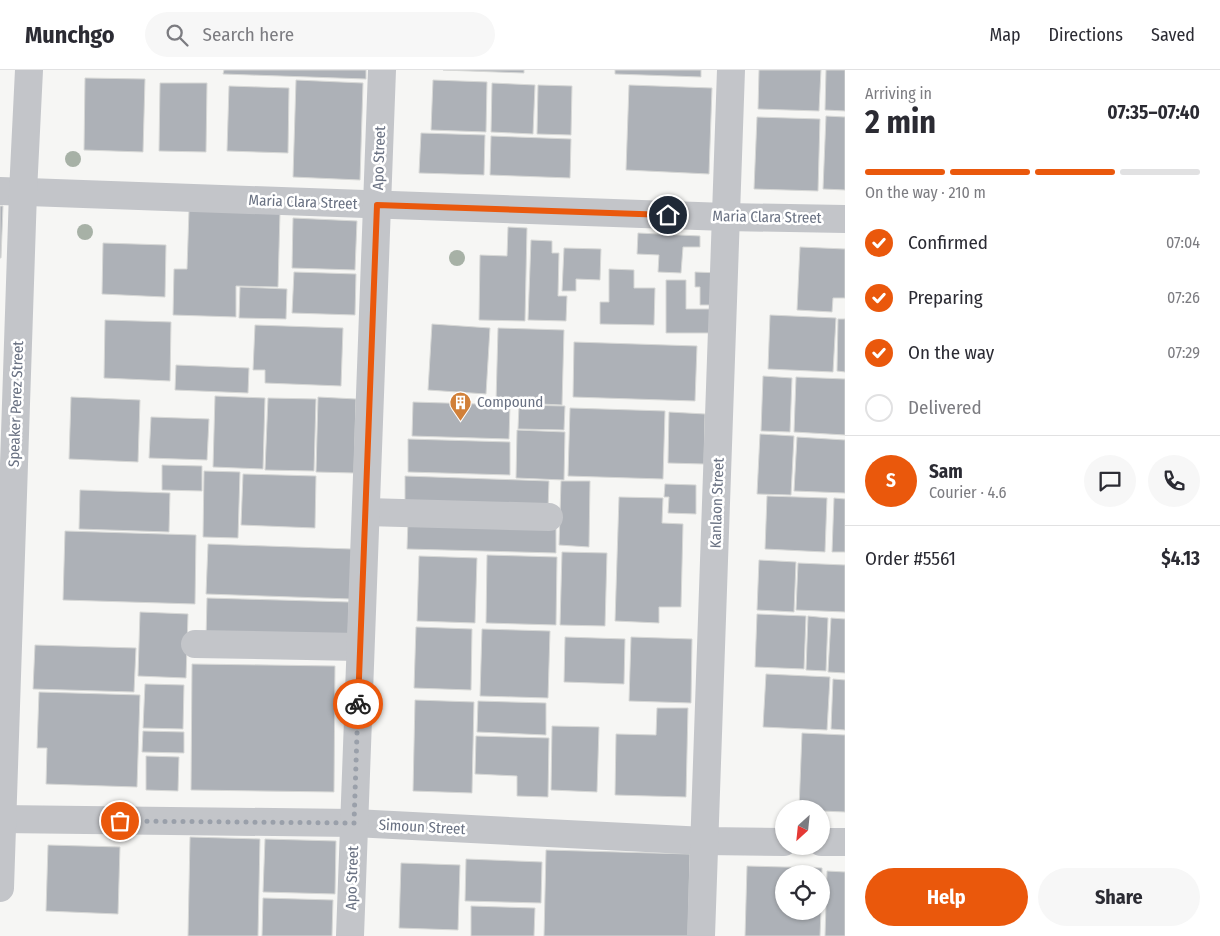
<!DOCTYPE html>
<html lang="en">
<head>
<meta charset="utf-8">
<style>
  :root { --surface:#fff; --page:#f7f7f7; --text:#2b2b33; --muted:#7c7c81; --line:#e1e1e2; --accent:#ea580c }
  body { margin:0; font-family:"Fira Sans Condensed",sans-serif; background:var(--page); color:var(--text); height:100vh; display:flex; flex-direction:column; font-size:19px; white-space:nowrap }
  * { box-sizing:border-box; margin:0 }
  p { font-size:16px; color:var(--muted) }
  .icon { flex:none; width:28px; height:28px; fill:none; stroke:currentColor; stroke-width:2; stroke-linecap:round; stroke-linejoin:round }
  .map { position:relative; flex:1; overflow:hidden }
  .drawer { display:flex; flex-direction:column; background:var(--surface); width:375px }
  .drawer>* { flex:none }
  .needle { width:32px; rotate:207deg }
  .buttons { position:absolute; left:775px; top:730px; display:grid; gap:10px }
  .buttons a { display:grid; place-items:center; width:55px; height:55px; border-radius:50%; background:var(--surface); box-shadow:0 1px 4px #0004; font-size:25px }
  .pin { position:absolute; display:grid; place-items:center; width:42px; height:42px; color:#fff; margin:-21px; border:2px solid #fff; border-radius:50%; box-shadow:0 1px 5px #0007 }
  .courier { position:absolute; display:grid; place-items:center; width:50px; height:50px; margin:-25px; border:4px solid #ea580c; border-radius:50%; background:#fff; color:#222; box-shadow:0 1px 6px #0007 }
  .summary em { font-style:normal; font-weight:700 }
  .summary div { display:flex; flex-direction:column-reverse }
  .summary { display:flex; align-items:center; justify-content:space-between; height:85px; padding:0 20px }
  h1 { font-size:32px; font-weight:700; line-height:38px }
  .bar { display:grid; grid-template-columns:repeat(4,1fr); gap:8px 5px; align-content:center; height:60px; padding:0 20px }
  .bar i { height:6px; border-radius:4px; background:var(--line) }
  .bar .selected { background:var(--accent) }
  .bar p { grid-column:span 4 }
  .line { display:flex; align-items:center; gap:12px; padding:0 20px; border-top:1px solid var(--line) }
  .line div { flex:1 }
  .round { display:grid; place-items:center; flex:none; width:52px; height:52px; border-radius:26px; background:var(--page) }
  ol { padding:0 20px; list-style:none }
  li { display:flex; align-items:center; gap:15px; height:55px }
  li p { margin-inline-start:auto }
  li .icon { padding:5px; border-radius:50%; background:var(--accent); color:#fff; stroke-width:4 }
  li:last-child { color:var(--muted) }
  li i { width:28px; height:28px; border:2px solid var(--line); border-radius:50% }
  .cta { display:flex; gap:10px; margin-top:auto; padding:10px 20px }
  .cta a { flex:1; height:58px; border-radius:30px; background:var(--accent); color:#fff; font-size:20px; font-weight:700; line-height:58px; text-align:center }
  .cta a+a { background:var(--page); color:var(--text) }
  header { display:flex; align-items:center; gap:30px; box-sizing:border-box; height:70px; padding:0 25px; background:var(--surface); border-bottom:1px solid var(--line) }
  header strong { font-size:24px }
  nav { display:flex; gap:28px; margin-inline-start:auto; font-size:18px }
  .search { width:350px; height:45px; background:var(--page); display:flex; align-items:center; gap:12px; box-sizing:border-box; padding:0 18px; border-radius:28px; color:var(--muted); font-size:19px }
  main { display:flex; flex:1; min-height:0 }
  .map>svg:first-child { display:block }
</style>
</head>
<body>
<header>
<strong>Munchgo</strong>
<div class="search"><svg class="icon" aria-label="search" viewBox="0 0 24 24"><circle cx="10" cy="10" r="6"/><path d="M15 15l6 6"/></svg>Search here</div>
<nav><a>Map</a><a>Directions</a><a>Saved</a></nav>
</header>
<main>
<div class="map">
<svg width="845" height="866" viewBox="0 0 845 866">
  <rect width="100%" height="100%" fill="#f6f6f4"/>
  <g fill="#adb1b7" stroke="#d7d8d6">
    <path d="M224,0H366V9L223,4Z"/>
    <path d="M443,0H524V3Z"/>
    <path d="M615,0H701V7L615,4Z"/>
    <path d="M759,0H821L819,41L758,39Z"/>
    <path d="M826,0H845V41L825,40Z"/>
    <path d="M85,8L145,9L143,82L84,80Z"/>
    <path d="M296,10L363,13L360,110L293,107Z"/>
    <path d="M433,10L487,12L486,62L431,60Z"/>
    <path d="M160,13H207L206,82L159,81Z"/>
    <path d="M492,13L535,15L533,64L491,62Z"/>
    <path d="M538,15L572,16L571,65L537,64Z"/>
    <path d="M629,15L712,18L709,104L626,100Z"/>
    <path d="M229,16L289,18L288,83L227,81Z"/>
    <path d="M826,46L845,47V120L823,119Z"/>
    <path d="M757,47L820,49L818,121L754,119Z"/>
    <path d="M421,63L485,65L484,105L419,103Z"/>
    <path d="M491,66L571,69L570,108L490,105Z"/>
    <path d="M0,136H3L1,188H0Z"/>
    <path d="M189,140L280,143L278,217L236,216V247L173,245L174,199H187Z"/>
    <path d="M293,148L357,151L355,200L292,198Z"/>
    <path d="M508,157L527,158L525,251L479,250L480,185L507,186Z"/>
    <path d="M638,163L700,166V177H683L681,203L658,202L659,185L637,184Z"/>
    <path d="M531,170L552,171V183H559L558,226H567L566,251L528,250Z"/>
    <path d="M103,173L166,175L165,227L102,224Z"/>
    <path d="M800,177L845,179V228H833L832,242L797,240Z"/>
    <path d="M564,178L601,179L600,210L576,209V221H562Z"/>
    <path d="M609,199L634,200V218H655L654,255L600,254V232H609Z"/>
    <path d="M294,202L356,204L355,245L292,243Z"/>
    <path d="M695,202L720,203L719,235H700V217H695Z"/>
    <path d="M666,210H686V239H717V263H666Z"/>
    <path d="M240,217L287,219L286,249L239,248Z"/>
    <path d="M770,245L836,248L833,302L768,299Z"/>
    <path d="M838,249H845V302L837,301Z"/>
    <path d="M105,250L171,252L170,311L104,308Z"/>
    <path d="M432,254L490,258L486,324L428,320Z"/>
    <path d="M255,255L343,258L341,316L265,313V300H253Z"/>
    <path d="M498,258L564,260L562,335L496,332Z"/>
    <path d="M574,272L697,276L695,331L573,327Z"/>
    <path d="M176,295L249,298L248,323L175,320Z"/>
    <path d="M763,306L792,308L790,362L761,361Z"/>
    <path d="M796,307L845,309V365L794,362Z"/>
    <path d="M215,326L265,328L263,399L213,397Z"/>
    <path d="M71,327L140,330L138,392L69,389Z"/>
    <path d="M318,327L356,329L354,403L316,402Z"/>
    <path d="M268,328L316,329L314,401L265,400Z"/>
    <path d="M413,332L510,335L509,369L412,366Z"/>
    <path d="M519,335L565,336L564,360L518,359Z"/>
    <path d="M570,338L665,341L663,409L568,406Z"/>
    <path d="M669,342L705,344L704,394L668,393Z"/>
    <path d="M151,347L209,349L207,390L149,388Z"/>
    <path d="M517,360L565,362L564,410L516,408Z"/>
    <path d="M760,364L794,366L791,425L757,424Z"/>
    <path d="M797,367L845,370V423L794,421Z"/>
    <path d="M408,369L510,372V405L408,402Z"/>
    <path d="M162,395L202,396V421L162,420Z"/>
    <path d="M204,401L240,402L238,468L203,467Z"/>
    <path d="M243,404L316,406L315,458L241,455Z"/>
    <path d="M405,406L549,411L548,440L405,436Z"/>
    <path d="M561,411H590L589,477L559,475Z"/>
    <path d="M665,414L696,415V444L668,443L669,427H664Z"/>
    <path d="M80,420L170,423L169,462L79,459Z"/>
    <path d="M767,426L827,428L825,482L765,479Z"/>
    <path d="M619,427L663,428L662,453L683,454L681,537H659V553L615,551Z"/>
    <path d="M834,428L845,429V482H832Z"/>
    <path d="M408,449L556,453V483L407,479Z"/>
    <path d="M65,461L196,465L195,534L63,530Z"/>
    <path d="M208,474L352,479L351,529L206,524Z"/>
    <path d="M562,482L607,483L605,556L560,555Z"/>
    <path d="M487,485L557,487L556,555L486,553Z"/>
    <path d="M419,486L477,488L475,553L417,551Z"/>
    <path d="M759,490L796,492L794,542L757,540Z"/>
    <path d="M798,493L845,495V542L796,540Z"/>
    <path d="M207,528L349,532L348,572L206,568Z"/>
    <path d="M140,542L188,544L186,608L138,606Z"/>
    <path d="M757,544L806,546L804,599L755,597Z"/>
    <path d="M808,546L828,548L826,601L806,600Z"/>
    <path d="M831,548L845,549V603L828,602Z"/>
    <path d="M416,557L472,559L471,620L414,618Z"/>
    <path d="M482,559L550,561L548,628L480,626Z"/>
    <path d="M565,567L625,569L624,614L564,612Z"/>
    <path d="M631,567L692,569L691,633L629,631Z"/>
    <path d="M35,575L136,578L134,622L33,619Z"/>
    <path d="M192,594L335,596L334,722L191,720Z"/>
    <path d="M766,604L830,607L827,660L763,657Z"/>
    <path d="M833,609L845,610V660L831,659Z"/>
    <path d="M145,614L184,615L183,659L143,658Z"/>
    <path d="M39,622L140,625L137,717L46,714L47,678H37Z"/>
    <path d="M415,630L474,632L472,723L413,721Z"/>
    <path d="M478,631L546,633V665L477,662Z"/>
    <path d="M657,638H688L686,727L615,725L616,664L656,665Z"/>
    <path d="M552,656L599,657L597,722L551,720Z"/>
    <path d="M143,661L184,662V683L142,682Z"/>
    <path d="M802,663L845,665V742L821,741V739H799Z"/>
    <path d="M476,666L549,668L548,727L517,726V706L475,704Z"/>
    <path d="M146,686L179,687L178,721L146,720Z"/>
    <path d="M190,767L260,769L258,866H188Z"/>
    <path d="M265,769L336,771L335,824L263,822Z"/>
    <path d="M48,775L120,777L118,844L46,841Z"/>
    <path d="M546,780L690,784L688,866H544Z"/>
    <path d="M466,789L542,792L541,833L465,831Z"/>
    <path d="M401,793L460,795L458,860L399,858Z"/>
    <path d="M747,796L822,798L821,836V804H784V841H821L820,866H745Z"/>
    <path d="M827,801L845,802V866H825Z"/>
    <path d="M263,828L333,830L332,866H262Z"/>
    <path d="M471,836L535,838L534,866H471Z"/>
  </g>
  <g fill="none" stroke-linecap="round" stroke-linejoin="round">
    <g stroke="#c3c5c9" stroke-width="28">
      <path d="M0,121L726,147L845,149"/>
      <path d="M366,442L549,447"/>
      <path d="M195,574L359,577"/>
      <path d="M0,749L354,753L705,771L784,772"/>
      <path d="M821,772H845"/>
      <path d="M0,818L23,122L29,0"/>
      <path d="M350,866L382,0"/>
      <path d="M701,866L731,0"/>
    </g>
  </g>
  <g fill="#a7b1a6">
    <circle cx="73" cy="89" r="8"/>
    <circle cx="85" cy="162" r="8"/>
    <circle cx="457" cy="188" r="8"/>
  </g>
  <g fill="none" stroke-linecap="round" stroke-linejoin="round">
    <path stroke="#9aa0aa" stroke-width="5" stroke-dasharray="0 9" d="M120,751L354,753L358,634"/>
    <path stroke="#ea580c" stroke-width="6" d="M358,634L377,135L668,145"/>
  </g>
  <defs>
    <symbol id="building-pin" viewBox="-11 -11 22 30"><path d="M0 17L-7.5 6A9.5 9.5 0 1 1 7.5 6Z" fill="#d18039" stroke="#fff"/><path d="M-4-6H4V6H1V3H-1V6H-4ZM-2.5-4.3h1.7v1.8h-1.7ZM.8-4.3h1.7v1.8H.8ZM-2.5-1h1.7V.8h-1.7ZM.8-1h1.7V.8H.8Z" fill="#fff"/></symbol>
  </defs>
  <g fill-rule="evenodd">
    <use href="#building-pin" x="448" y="320" width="25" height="34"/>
  </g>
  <g text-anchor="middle" stroke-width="5" stroke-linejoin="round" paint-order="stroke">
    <g font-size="15" fill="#697182" stroke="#fff">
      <text transform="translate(379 88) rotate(-88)" y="5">Apo Street</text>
      <text transform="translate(303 132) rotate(2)" y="5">Maria Clara Street</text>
      <text transform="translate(767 147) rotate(1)" y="5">Maria Clara Street</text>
      <text transform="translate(16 334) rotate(-88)" y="5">Speaker Perez Street</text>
      <text transform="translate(717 433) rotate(-88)" y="5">Kanlaon Street</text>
      <text transform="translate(422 757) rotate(3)" y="5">Simoun Street</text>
      <text transform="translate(352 808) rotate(-88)" y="5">Apo Street</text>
    </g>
    <g font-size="15" fill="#697182" stroke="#fff" text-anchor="start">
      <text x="477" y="337">Compound</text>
    </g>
  </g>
</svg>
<div class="buttons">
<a><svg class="needle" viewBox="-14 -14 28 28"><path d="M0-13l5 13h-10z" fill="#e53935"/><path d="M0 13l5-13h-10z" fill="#7c7c81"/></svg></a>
<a><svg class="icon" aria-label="locate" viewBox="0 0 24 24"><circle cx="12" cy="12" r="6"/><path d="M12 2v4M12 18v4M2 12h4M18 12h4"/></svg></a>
</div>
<div class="pin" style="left:120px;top:751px;background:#ea580c"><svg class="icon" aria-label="bag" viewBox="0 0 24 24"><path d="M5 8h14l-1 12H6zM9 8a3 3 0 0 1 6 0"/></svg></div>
<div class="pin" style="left:668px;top:145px;background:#1f2937"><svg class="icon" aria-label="home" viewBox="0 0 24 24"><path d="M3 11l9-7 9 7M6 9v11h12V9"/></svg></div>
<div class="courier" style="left:358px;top:634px"><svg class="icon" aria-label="bike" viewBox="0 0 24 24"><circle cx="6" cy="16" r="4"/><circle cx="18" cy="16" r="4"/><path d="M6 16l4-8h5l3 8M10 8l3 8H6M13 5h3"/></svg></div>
</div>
<section class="drawer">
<div class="summary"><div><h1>2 min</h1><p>Arriving in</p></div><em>07:35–07:40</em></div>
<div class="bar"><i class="selected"></i><i class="selected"></i><i class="selected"></i><i></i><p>On the way · 210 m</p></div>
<ol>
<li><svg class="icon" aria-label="check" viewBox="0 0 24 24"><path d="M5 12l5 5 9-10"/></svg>Confirmed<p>07:04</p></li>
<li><svg class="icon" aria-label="check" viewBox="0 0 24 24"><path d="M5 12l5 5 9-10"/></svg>Preparing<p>07:26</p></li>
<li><svg class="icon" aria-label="check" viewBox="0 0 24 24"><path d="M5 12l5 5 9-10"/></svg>On the way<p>07:29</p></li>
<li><i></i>Delivered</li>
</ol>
<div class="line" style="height:90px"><b class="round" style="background:var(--accent);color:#fff">S</b><div><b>Sam</b><p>Courier · 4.6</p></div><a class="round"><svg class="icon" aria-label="chat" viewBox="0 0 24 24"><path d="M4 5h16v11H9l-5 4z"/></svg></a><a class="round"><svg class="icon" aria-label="phone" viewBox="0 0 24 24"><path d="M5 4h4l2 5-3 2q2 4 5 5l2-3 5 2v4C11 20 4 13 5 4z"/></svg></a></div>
<div class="line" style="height:65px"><div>Order #5561</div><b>$4.13</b></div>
<div class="cta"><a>Help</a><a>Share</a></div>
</section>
</main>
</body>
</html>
